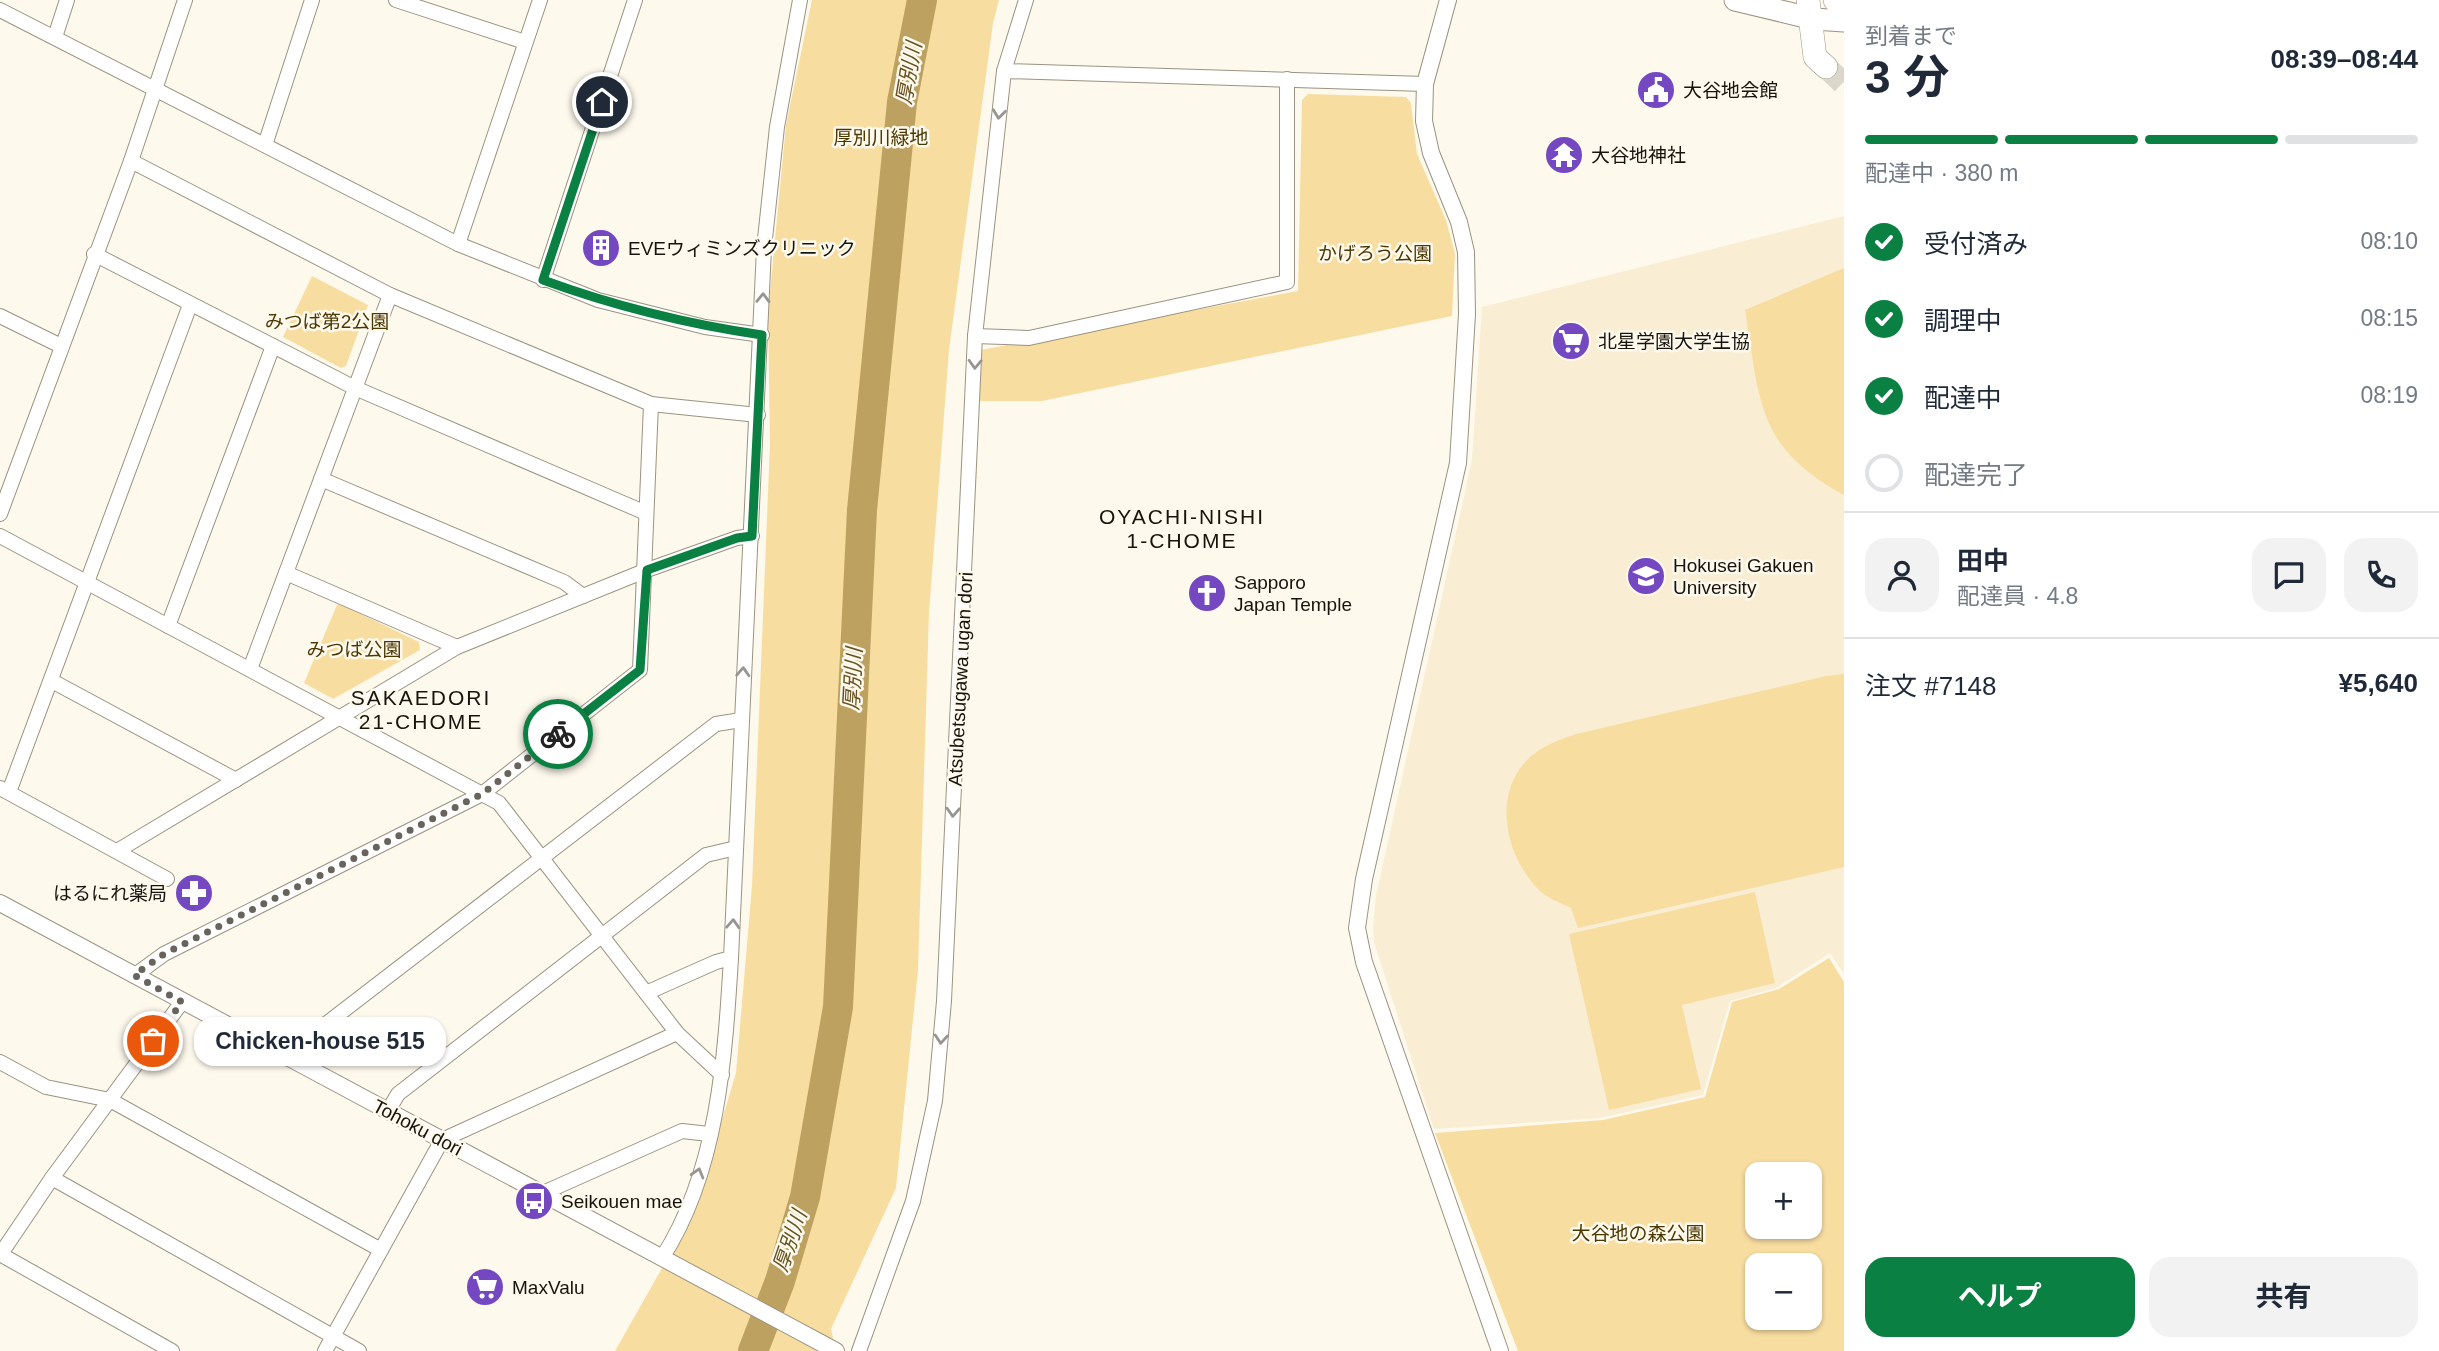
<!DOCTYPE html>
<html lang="ja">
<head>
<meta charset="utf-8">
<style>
  :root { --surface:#fff; --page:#f2f2f3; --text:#1f2937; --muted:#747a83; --line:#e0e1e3; --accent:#0b8043 }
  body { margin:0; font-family:Helvetica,"Noto Sans JP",sans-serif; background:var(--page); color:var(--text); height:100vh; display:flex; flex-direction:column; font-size:26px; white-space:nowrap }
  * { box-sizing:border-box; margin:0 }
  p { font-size:23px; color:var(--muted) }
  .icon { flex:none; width:38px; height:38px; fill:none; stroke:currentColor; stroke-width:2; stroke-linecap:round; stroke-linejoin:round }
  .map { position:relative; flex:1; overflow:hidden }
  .panel { display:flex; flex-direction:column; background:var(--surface); width:595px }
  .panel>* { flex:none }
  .fabs { position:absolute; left:1745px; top:1162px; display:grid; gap:14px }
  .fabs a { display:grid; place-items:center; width:77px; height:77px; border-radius:14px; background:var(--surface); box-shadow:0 2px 5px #0004; font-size:35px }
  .pin { position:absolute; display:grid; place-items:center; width:60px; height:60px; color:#fff; margin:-30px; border:4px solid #fff; border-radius:50%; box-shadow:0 2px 7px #0007 }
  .courier { position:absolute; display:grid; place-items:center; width:70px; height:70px; margin:-35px; border:5px solid #0b8043; border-radius:50%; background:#fff; color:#222; box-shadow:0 2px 9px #0007 }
  .bubble { position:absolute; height:49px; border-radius:21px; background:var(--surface); box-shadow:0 2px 5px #0004; font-size:23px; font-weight:700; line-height:49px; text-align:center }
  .head em { font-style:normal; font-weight:700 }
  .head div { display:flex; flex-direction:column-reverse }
  .head { display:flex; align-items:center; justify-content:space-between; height:119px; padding:0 21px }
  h1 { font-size:46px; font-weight:700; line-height:52px }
  .bar { display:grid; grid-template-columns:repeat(4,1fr); gap:10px 7px; align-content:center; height:84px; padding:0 21px }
  .bar i { height:9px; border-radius:5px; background:var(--line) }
  .bar .selected { background:var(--accent) }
  .bar p { grid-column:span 4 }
  .line { display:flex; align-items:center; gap:18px; padding:0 21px; border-top:2px solid var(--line) }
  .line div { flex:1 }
  .round { display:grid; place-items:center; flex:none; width:74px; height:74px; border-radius:21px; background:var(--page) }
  ol { padding:0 21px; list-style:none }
  li { display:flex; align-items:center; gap:21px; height:77px }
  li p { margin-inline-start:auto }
  li .icon { padding:7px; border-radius:50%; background:var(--accent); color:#fff; stroke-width:4 }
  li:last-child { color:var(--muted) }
  li i { width:38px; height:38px; border:4px solid var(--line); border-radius:50% }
  .primary-button { display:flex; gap:14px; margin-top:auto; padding:14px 21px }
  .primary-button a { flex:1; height:80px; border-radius:21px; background:var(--accent); color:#fff; font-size:28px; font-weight:700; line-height:80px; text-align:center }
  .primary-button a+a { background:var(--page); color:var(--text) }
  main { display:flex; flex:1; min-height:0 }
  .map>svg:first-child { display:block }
</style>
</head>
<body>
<main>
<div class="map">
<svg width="1844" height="1351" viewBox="0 0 1844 1351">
  <rect width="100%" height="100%" fill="#fef9ed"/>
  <path fill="#f9edd3" d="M1844,216V974L1830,953L1776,988L1730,1001L1703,1095L1600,1118L1434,1129L1374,942L1373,927L1376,896L1472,460L1482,307Z"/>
  <g fill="#f8dda1" fill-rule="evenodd">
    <path d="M812,0H999L993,23L949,350L929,613L918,970L896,1188L831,1329L836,1351H615L695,1210L736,1073L752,886L770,444L768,312L786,125Z"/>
    <path d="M1308,94L1406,97L1411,103L1417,154L1446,220L1455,254L1452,316L1042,401H978L981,350L1298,291L1302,100Z"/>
    <path d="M1844,268V495C1756,447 1760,401 1745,310Z"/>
    <path d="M312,276L368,305L346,366L341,368L283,337Z"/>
    <path d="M340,604L419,642L420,650L333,699L304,683L337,605Z"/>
    <path d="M1844,674V867L1578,928L1571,908C1561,903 1547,898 1539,890C1505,856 1492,795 1528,759C1541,746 1559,740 1576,734L1826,676Z"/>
    <path d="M1755,892L1775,983L1682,1005L1701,1089L1609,1110L1569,934Z"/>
    <path d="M1829,958L1844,982V1351H1518L1435,1133L1603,1120L1705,1097L1732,1002L1779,989ZM1757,1174H1810V1227H1757ZM1757,1265H1810V1318H1757Z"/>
  </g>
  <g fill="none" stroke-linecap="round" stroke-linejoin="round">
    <path stroke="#bda161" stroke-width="30" d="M753,1351L780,1281L805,1197L838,1007L862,510L902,102L922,0"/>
    <path stroke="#dbd7cb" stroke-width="23" stroke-dasharray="23 11" stroke-linecap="butt" d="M1826,67L1844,84"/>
    <defs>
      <g id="minor">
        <path d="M396,0L525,42"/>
        <path d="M0,10L458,244L598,300L705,327L762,335"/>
        <path d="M55,37L67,0"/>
        <path d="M1004,71L1425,84"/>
        <path d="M265,145L312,0"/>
        <path d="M131,161L390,295L651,404L758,415"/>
        <path d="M458,244L540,0"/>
        <path d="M94,254L355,388L646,513"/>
        <path d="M543,280L635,0"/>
        <path d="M0,316L61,346"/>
        <path d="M975,336L1029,338L1287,282V79"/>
        <path d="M651,404L640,670L482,794L499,803L677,1033L722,1075"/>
        <path d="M321,479L564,582L583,596"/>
        <path d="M0,514L131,161L185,0"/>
        <path d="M0,536L482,794L164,954L134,976"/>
        <path d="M286,573L457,647"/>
        <path d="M168,626L273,346"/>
        <path d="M250,669L390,295"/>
        <path d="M52,681L236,780"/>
        <path d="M0,788L167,879"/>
        <path d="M9,792L190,305"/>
        <path d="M117,851L457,647L647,570L737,538L752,536"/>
        <path d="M646,993L716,962L731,958"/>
        <path d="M289,1059L300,1044L716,724L741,720"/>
        <path d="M0,1062L46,1087L110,1100L381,1250"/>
        <path d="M388,1111L398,1094L706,855L736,848"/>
        <path d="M52,1178L359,1351"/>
        <path d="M543,1193L682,1131L709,1134"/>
        <path d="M0,1254L172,1351"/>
        <path d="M0,1255L52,1178L182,1002"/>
        <path d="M662,1258C718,1171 725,1058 731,958L764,248L777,127L800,0"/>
        <path d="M325,1351L442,1140L677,1033"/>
        <path d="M859,1351L913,1201L935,1101L944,1001L975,336L1004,71L1026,0"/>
      </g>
      <g id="tertiary">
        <path d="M1448,0L1425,84L1424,121L1431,153L1459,222L1466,252L1467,314L1458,463L1364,879L1357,928L1364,962L1500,1351"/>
        <path d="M0,903L836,1351"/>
      </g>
      <path id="primary" d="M1735,0L1814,19L1844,21"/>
      <g id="trunk">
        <path d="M1808,0L1815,57L1826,67"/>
        <path d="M1835,0L1844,9"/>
      </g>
    </defs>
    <use href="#minor" stroke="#9b9381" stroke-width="16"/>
    <use href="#tertiary" stroke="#9b9381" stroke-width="18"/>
    <use href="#primary" stroke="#9b9381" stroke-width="23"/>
    <use href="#trunk" stroke="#9b9381" stroke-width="24"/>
    <use href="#minor" stroke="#fff" stroke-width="14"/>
    <use href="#tertiary" stroke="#fff" stroke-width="16"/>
    <use href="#primary" stroke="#fff" stroke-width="21"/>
    <use href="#trunk" stroke="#fff" stroke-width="23"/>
  </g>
  <defs><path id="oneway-chevron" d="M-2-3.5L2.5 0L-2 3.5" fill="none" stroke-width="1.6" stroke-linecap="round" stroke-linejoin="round" transform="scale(1.75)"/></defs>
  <g stroke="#979592">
    <use href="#oneway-chevron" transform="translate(999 114) rotate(97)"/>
    <use href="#oneway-chevron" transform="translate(763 298) rotate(-89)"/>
    <use href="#oneway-chevron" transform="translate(975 364) rotate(92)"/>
    <use href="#oneway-chevron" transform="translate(743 672) rotate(-87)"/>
    <use href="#oneway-chevron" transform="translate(953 812) rotate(93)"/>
    <use href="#oneway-chevron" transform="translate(733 924) rotate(-87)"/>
    <use href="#oneway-chevron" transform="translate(941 1039) rotate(95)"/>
    <use href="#oneway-chevron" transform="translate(698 1173) rotate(-74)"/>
  </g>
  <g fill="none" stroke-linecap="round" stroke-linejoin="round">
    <path stroke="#68645b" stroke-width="7" stroke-dasharray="0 12.6" d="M153,1041L182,1002L134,975L164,954L482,794L558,734"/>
    <path stroke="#0b8043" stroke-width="9" d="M558,734L640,670L647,570L737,538L752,536L762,335C687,324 614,306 543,280L602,102"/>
  </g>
  <defs>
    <symbol id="civic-disc" viewBox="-11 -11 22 22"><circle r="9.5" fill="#7448c1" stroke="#fef9ed"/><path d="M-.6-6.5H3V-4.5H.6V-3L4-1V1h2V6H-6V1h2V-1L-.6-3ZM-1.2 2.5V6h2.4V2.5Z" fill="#fff"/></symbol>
    <symbol id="temple-disc" viewBox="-11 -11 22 22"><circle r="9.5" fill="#7448c1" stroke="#fef9ed"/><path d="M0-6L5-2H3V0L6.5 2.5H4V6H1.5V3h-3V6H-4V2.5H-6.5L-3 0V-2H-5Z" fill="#fff"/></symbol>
    <symbol id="building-disc" viewBox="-11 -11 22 22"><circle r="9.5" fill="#7448c1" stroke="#fef9ed"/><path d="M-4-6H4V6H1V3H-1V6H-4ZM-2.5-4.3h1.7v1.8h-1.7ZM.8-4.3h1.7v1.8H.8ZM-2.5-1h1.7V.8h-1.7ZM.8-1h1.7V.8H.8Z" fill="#fff"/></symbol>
    <symbol id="supermarket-disc" viewBox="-11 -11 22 22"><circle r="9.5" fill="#7448c1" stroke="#fef9ed"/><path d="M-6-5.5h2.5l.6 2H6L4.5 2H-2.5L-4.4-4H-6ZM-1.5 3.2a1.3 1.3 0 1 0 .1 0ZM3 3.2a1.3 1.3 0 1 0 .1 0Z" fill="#fff"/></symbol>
    <symbol id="university-disc" viewBox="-11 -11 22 22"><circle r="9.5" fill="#7448c1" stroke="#fef9ed"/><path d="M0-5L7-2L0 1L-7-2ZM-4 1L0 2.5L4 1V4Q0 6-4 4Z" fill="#fff"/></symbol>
    <symbol id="church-disc" viewBox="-11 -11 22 22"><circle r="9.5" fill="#7448c1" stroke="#fef9ed"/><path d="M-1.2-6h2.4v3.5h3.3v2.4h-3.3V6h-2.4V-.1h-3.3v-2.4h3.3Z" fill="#fff"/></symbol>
    <symbol id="pharmacy-disc" viewBox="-11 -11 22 22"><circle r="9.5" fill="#7448c1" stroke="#fef9ed"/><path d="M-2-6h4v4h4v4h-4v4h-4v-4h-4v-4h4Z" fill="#fff"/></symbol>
    <symbol id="bus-disc" viewBox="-11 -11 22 22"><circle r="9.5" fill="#7448c1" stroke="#fef9ed"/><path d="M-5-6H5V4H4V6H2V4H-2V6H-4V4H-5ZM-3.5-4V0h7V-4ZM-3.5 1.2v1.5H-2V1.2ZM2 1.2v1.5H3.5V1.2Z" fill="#fff"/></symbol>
  </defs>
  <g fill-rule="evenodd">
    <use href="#civic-disc" x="1634" y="68" width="44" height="44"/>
    <use href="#temple-disc" x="1542" y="133" width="44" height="44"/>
    <use href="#building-disc" x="579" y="226" width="44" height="44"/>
    <use href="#supermarket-disc" x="1549" y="319" width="44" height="44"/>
    <use href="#university-disc" x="1624" y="554" width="44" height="44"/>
    <use href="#church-disc" x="1185" y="571" width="44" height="44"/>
    <use href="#pharmacy-disc" x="172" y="871" width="44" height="44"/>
    <use href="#bus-disc" x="512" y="1179" width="44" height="44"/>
    <use href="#supermarket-disc" x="463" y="1265" width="44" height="44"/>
  </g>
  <g text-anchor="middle" stroke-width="5" stroke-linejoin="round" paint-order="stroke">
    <g font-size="19" fill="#17140d" stroke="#fef9ed" text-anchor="start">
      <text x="1683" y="97">大谷地会館</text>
      <text x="1591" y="162">大谷地神社</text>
      <text x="628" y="255">EVEウィミンズクリニック</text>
      <text x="1598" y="348">北星学園大学生協</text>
      <text x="1673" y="572">Hokusei Gakuen<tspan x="1673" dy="22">University</tspan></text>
      <text x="1234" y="589">Sapporo<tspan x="1234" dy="22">Japan Temple</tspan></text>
      <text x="167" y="900" text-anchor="end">はるにれ薬局</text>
      <text x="561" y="1208">Seikouen mae</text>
      <text x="512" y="1294">MaxValu</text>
    </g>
    <g font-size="19" fill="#4b3700" stroke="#fef9ed">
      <text x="881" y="144">厚別川緑地</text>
      <text x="1375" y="260">かげろう公園</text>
      <text x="327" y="328">みつば第2公園</text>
      <text x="354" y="656">みつば公園</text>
      <text x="1638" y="1240">大谷地の森公園</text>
    </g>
    <g font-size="19" fill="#17140d" stroke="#fef9ed">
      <text transform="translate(960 679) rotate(-87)" y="7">Atsubetsugawa ugan dori</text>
      <text transform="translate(418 1127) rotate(28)" y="7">Tohoku dori</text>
    </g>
    <g font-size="21" font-style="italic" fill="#665221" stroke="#fef9ed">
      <text transform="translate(909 73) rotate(-80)" y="7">厚別川</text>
      <text transform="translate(853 679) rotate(-87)" y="7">厚別川</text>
      <text transform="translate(790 1241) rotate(-71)" y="7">厚別川</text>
    </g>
    <g font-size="21" letter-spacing="2" fill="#17140d" stroke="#fef9ed">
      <text x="1182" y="524">OYACHI-NISHI<tspan x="1182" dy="24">1-CHOME</tspan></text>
      <text x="421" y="705">SAKAEDORI<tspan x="421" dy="24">21-CHOME</tspan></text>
    </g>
  </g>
</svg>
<div class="fabs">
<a>+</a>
<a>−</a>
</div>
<div class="pin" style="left:153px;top:1041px;background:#ea580c"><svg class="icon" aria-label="bag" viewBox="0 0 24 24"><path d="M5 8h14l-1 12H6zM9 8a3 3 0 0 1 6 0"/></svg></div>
<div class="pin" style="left:602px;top:102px;background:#1f2937"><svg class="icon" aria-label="home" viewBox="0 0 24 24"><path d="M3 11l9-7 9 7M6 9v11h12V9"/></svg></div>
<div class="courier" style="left:558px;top:734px"><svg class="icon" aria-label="bike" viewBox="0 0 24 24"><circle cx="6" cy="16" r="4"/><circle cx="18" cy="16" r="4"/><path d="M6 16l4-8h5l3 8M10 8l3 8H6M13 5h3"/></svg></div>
<div class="bubble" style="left:194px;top:1017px;width:252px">Chicken-house 515</div>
</div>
<section class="panel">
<div class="head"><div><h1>3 分</h1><p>到着まで</p></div><em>08:39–08:44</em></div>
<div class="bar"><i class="selected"></i><i class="selected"></i><i class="selected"></i><i></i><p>配達中 · 380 m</p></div>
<ol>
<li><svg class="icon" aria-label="check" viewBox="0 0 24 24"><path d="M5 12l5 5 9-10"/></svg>受付済み<p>08:10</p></li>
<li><svg class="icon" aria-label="check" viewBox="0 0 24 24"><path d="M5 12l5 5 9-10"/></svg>調理中<p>08:15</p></li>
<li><svg class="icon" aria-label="check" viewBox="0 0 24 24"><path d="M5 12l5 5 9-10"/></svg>配達中<p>08:19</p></li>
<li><i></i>配達完了</li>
</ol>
<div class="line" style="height:126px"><a class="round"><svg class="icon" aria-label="person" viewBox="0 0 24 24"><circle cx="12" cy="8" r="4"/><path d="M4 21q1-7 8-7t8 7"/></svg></a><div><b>田中</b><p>配達員 · 4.8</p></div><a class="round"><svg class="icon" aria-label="chat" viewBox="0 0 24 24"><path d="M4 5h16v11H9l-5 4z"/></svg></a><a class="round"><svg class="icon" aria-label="phone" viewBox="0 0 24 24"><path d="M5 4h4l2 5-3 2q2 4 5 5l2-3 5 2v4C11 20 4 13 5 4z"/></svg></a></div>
<div class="line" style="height:91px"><div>注文 #7148</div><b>¥5,640</b></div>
<div class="primary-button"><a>ヘルプ</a><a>共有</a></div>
</section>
</main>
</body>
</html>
